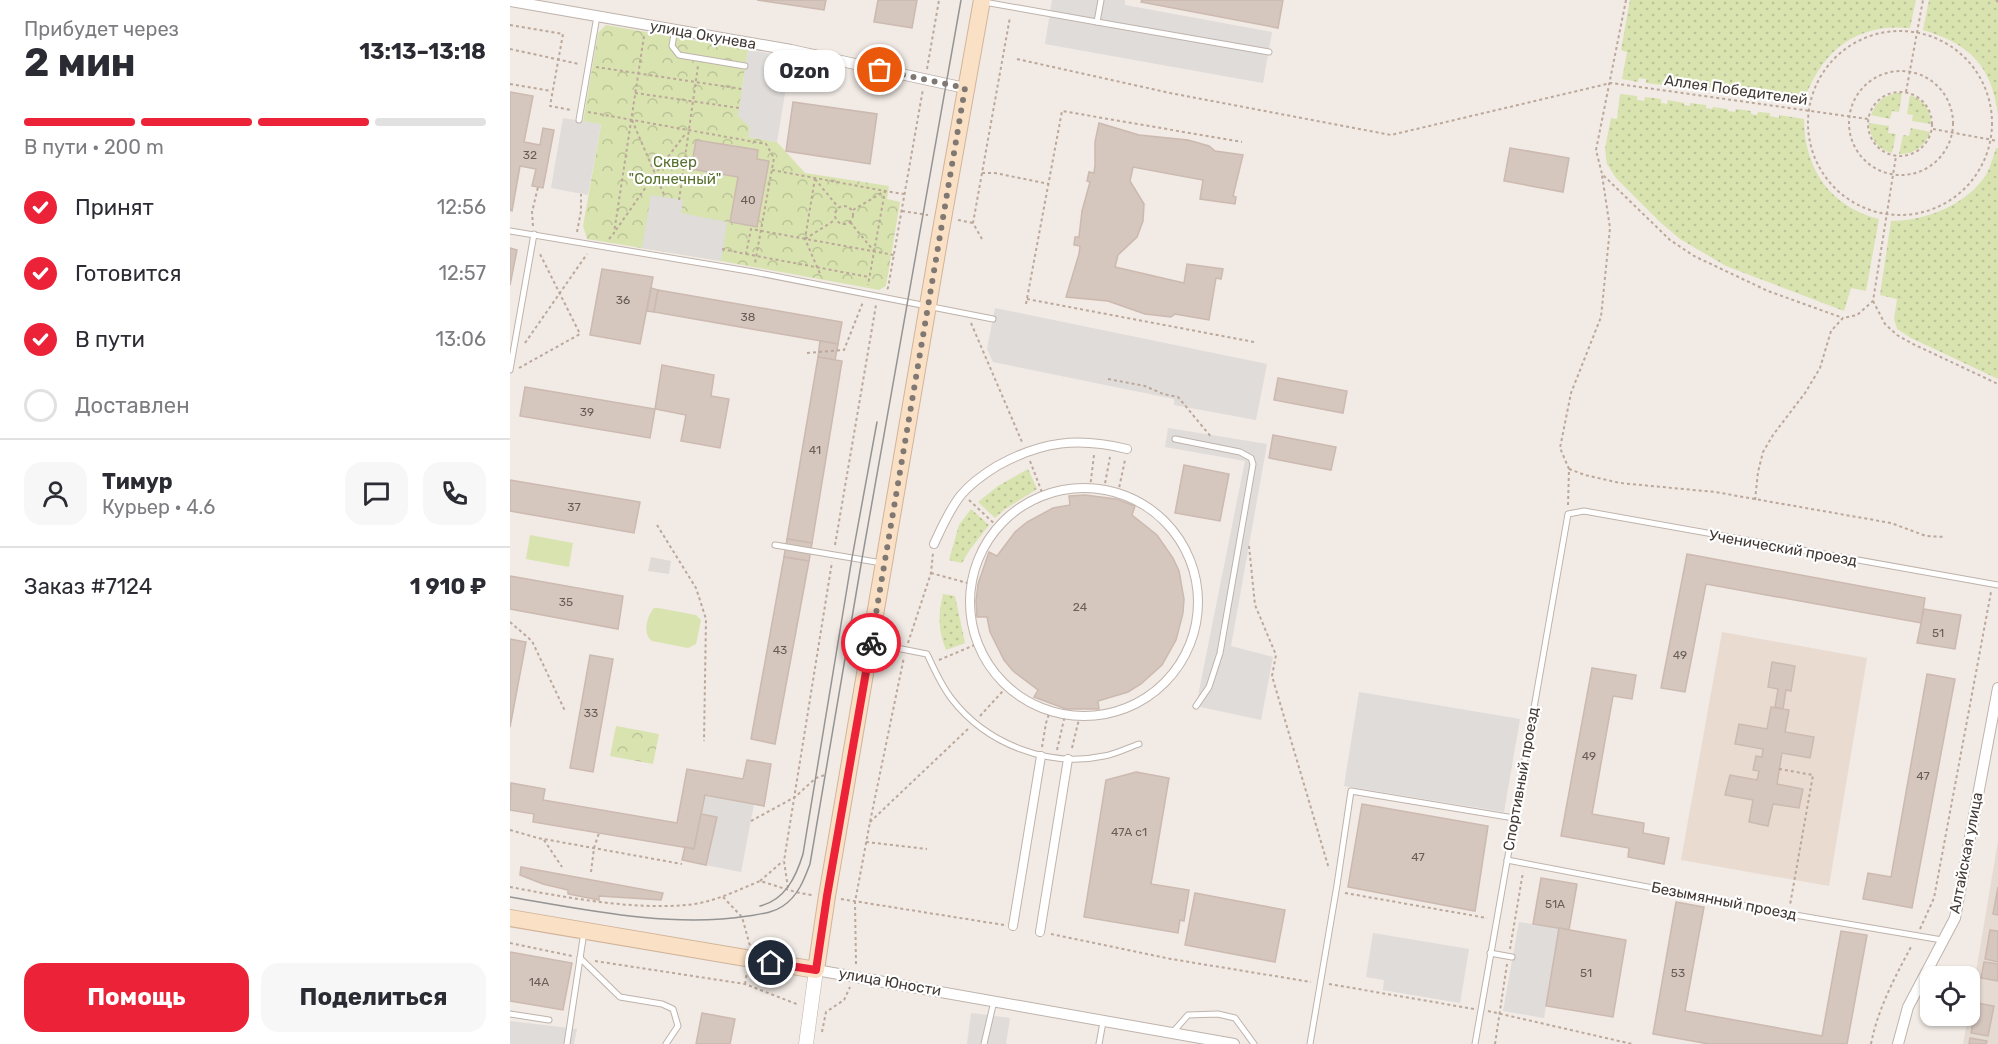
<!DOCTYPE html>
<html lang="ru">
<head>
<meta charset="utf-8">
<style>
  :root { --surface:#fff; --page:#f7f7f7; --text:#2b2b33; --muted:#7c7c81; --line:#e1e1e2; --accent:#eb2238 }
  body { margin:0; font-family:Rubik,sans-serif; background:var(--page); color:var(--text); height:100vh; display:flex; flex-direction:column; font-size:22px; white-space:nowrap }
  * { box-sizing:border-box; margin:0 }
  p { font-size:20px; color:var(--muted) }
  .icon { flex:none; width:33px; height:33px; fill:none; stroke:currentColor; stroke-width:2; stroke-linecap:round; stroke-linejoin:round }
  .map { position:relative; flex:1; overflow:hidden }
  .side { display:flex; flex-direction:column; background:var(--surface); width:510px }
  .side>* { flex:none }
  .tools { position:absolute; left:1410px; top:966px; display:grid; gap:12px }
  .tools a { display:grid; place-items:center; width:60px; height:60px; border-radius:12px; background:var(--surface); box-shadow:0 2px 4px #0004; font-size:30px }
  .pin { position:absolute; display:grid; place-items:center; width:51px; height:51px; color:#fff; margin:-26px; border:3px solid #fff; border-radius:50%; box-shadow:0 2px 6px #0007 }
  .courier { position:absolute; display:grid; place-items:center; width:60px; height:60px; margin:-30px; border:4px solid #eb2238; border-radius:50%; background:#fff; color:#222; box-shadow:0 2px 8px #0007 }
  .bubble { position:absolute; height:42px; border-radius:18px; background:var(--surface); box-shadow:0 2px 4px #0004; font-size:20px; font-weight:700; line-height:42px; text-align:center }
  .overview em { font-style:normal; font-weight:700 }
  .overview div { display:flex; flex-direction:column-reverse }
  .overview { display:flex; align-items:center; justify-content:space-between; height:102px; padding:0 24px }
  h1 { font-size:39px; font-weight:700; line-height:45px }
  .bar { display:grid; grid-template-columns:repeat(4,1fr); gap:9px 6px; align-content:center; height:72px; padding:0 24px }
  .bar i { height:8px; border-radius:4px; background:var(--line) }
  .bar .selected { background:var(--accent) }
  .bar p { grid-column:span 4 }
  .line { display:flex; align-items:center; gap:15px; padding:0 24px; border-top:2px solid var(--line) }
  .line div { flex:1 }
  .round { display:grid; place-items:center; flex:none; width:63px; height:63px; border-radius:18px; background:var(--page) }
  ol { padding:0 24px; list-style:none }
  li { display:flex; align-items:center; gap:18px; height:66px }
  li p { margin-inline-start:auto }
  li .icon { padding:6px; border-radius:50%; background:var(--accent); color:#fff; stroke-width:4 }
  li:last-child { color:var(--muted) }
  li i { width:33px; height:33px; border:3px solid var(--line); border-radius:50% }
  .action { display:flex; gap:12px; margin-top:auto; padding:12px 24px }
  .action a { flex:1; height:69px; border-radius:18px; background:var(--accent); color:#fff; font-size:24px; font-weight:700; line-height:69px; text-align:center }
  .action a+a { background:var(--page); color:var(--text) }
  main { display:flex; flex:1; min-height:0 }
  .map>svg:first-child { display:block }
</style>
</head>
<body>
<main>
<section class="side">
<div class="overview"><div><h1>2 мин</h1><p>Прибудет через</p></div><em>13:13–13:18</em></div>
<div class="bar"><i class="selected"></i><i class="selected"></i><i class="selected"></i><i></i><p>В пути · 200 m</p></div>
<ol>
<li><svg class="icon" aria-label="check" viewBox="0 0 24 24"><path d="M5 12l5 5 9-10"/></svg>Принят<p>12:56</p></li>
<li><svg class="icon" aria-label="check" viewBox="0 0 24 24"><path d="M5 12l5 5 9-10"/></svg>Готовится<p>12:57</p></li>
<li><svg class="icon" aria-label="check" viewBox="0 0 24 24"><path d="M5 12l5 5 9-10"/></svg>В пути<p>13:06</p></li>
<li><i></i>Доставлен</li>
</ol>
<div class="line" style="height:108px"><a class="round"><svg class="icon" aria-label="person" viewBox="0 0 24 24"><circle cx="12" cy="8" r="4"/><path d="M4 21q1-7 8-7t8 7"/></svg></a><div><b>Тимур</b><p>Курьер · 4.6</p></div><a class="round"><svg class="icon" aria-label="chat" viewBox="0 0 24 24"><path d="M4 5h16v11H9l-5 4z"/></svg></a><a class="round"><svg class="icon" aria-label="phone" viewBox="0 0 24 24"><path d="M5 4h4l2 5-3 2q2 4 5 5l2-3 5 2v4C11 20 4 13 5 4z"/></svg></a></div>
<div class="line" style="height:78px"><div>Заказ #7124</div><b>1 910 ₽</b></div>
<div class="action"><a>Помощь</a><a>Поделиться</a></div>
</section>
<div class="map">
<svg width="1488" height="1044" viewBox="0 0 1488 1044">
  <defs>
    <pattern id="grass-dots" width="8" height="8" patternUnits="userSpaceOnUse" patternTransform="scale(1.5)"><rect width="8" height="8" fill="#d9e3b0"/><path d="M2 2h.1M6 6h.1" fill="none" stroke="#bbc498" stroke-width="1.8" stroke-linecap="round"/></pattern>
    <pattern id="park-crowns" width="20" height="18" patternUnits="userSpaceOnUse" patternTransform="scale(1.5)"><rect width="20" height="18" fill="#d9e3b0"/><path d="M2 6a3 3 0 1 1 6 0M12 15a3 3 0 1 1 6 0" fill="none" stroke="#bbc498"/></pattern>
  </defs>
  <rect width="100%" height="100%" fill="#f1eae5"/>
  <path fill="#e5dbd3" d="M1488,841V1044H1453L1458,1016H1460V1007Z"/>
  <path fill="#e0dad7" d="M141,557L161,561L159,574L138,571Z"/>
  <path fill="#e9dbcf" d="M1212,632L1357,658L1319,886L1171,860Z"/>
  <g fill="url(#grass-dots)">
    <path d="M1120,0H1406L1400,28C1344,23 1311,52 1293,103L1271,101L1270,97H1262L1261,100L1249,98V95L1243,94L1242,97L1227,95V91L1220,90L1219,93L1204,91V88H1198V91L1182,89V86L1176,85L1175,87L1160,85L1159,82L1153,81L1152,85L1136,83V79L1129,78L1128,82L1112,79L1117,52L1111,50Z"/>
    <path d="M1419,0H1488V115C1482,66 1460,44 1413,30Z"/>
    <path d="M1392,93L1389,112L1382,111L1380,119L1361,115C1366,101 1377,93 1392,93Z"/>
    <path d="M1110,94L1127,96V100L1134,101L1135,97L1151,99V103L1157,104L1158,100L1174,103V105L1180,106V103L1196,105V108L1202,109L1203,107L1218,109V111L1225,112L1226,109L1241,111V114L1247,115L1248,112L1260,113V116L1269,118V115L1294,119C1294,168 1320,207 1369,219L1356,291L1341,288L1334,311L1216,266L1170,239L1150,222L1106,178L1097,164L1095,149L1101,118L1107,119Z"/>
    <path d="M1400,95C1414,100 1421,110 1421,124L1402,121L1403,115L1397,114Z"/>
    <path d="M1359,123L1379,126L1378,133L1386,134L1382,153C1367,149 1360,138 1359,123Z"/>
    <path d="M1401,128L1420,132C1415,147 1404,154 1389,154L1393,135L1399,136Z"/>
    <path d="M1486,148H1488V379L1401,338L1387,329L1384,319L1387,299L1370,295L1381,221C1416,221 1456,205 1476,175C1481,166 1483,157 1486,148Z"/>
    <path d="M518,469L527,489L495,509L485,518L468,502L488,486Z"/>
    <path d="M461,509L479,525L459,551L452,563L439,560L449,525Z"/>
    <path d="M433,594L445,596L455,643L436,650C428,630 428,615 433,594Z"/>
  </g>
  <g fill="url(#park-crowns)">
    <path d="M96,25L238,50L232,89L240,127L239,137L267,142L295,173L379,186L377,199L390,202L376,286L369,290L211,261L77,239L73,226L91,125L73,121L88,33Z"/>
    <path d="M106,726L149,734L143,764L100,756Z"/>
  </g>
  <g fill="#d9e3b0">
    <path d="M20,535L63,543L59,567L16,559Z"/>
    <path d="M144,608H148L186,615L191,620L186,644L178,648L142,641C132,634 137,616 144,608Z"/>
  </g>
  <g fill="#dfdcda">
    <path d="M542,0H615V5L762,32L753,83L535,44Z"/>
    <path d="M238,50L281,57L267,142L238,137L240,127L228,116Z"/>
    <path d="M53,118L91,124L78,195L41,188Z"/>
    <path d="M141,195L173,200L171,213L217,222L211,261L132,248Z"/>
    <path d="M485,308L757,364L746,420L664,405V399L483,362L477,349Z"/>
    <path d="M658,428L757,444L721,646L763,657L751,720L686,706L735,461L655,447Z"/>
    <path d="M849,692L1010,719L994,812L834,786Z"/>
    <path d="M195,795L244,804L231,872L196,865L207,817L191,814Z"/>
    <path d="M1009,922L1049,928L1034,1018L993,1011Z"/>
    <path d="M863,933L959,949L950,1003L873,990L874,980L856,977Z"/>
    <path d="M461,1013L500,1018L496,1044H457Z"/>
    <path d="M0,1021L67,1029L64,1044H0Z"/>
  </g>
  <g fill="#d5c6be" stroke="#ccb9af" stroke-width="1.5">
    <path d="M247,0H316L314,10Z"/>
    <path d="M368,0H407L402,28L364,22Z"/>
    <path d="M632,0H773L768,28L631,2Z"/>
    <path d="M0,92L23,96L14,142L30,145L33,128L44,130L33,188L22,186L26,169L10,166L2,211L0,210Z"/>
    <path d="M283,102L367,114L360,164L276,151Z"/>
    <path d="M589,123L629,135L678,140L699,146L705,151L733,155L723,196L726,197L725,204L690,199L693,180L623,167L620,181L634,204L633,221L627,237L608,255L605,267L674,283L677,264L713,269L711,279L706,278L699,320L665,314L661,317L635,314L598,301L556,297L569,254L570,246L564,245L565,237H569L572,211L580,182L577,181L579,172L584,173L585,165V142Z"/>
    <path d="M186,140L248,150L247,159L259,161L247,227L220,222L228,177L181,169Z"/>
    <path d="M1000,148L1059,158L1053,192L994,181Z"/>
    <path d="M0,248L7,250L0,285Z"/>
    <path d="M92,269L143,277L130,344L80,335Z"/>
    <path d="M141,288L148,290L144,312L137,311Z"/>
    <path d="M148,290L332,322L328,344L144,312Z"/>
    <path d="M310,341L328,344L325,360L308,357Z"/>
    <path d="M308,357L332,361L302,543L277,539Z"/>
    <path d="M152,365L204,375L201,396L219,399L210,448L171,441L176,415L145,409Z"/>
    <path d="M768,378L837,391L833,413L764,400Z"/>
    <path d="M15,387L145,409L140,438L10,416Z"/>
    <path d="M763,435L826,447L821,470L759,458Z"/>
    <path d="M674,465L719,474L710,521L665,513Z"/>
    <path d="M0,480L130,502L124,533L0,511Z"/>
    <path d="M575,495L606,499L625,506L622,515L647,535L663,558L669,571L674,599L673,613L666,640L652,665L631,684L618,692L588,701L589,709H556L524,697L528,690L503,671L494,660L480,632L477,617H467L466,601L468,584L479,552L487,556L505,532L517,522L543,508L560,505L559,496Z"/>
    <path d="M277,539L302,543L299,561L274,557Z"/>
    <path d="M1177,554L1415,598L1411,623L1196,584L1175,692L1151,688Z"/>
    <path d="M274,557L299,561L265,744L241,739Z"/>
    <path d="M0,576L113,596L108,629L0,609Z"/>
    <path d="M1414,609L1451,615L1445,649L1407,643Z"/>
    <path d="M0,639L16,642L0,727Z"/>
    <path d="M80,655L103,659L83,772L60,768Z"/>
    <path d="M1262,662L1285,666L1281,691L1276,690L1273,709L1265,707L1268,689L1258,687Z"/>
    <path d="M1082,668L1126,675L1122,699L1103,696L1082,814L1134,823L1133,833L1159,838L1154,864L1118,857L1119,848L1051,836Z"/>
    <path d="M1417,674L1445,679L1402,908L1353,899L1358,873L1381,877Z"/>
    <path d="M1261,707L1279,710L1275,732L1304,737L1300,758L1272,753L1267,784L1293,789L1289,808L1263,804L1258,826L1239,822L1243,800L1215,795L1220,775L1247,780L1249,771L1243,770L1246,756L1252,757L1253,749L1225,744L1229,724L1257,729Z"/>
    <path d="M237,760L261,764L254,806L195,795L184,849L23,822L24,814L0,810L1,783L35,789L33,800L167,823L177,769L233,779Z"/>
    <path d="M626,772L659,778L641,884L679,890L674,921L670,920L668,933L574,917L596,780Z"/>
    <path d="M852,804L978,826L965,911L838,887Z"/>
    <path d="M191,814L207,817L196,865L172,860L175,847L184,849Z"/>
    <path d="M11,867L153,893L151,900L89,896V900L58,894V890L33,884L10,875Z"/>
    <path d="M1031,878L1067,884L1059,930L1023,924Z"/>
    <path d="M1488,887V915L1483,914Z"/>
    <path d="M685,893L775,910L765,962L675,945Z"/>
    <path d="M1166,902L1194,907L1175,1011L1312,1036L1331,931L1357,935L1337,1044H1199L1143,1034Z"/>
    <path d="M1049,928L1116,940L1103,1017L1036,1006Z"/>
    <path d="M1480,930L1488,931V962L1475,959Z"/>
    <path d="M0,952L62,963L53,1010L0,1001Z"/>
    <path d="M1474,962L1488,964V981L1471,978Z"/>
    <path d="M1467,1003L1484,1006L1478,1036L1461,1033Z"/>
    <path d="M192,1013L225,1019L220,1044H186Z"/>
    <path d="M1460,1038L1477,1041L1476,1044H1459Z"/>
  </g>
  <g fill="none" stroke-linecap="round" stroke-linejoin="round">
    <defs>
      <g id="service">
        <path d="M474,2L587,22L591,0"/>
        <path d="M587,22L759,52"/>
        <path d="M165,29L162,46L169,55L235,66"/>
        <path d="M69,120L87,16"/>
        <path d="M0,231L244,272L483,319"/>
        <path d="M0,370L24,234"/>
        <path d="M665,439L730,452L741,458L743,464L710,653L699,687L686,706"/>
        <path d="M265,545L372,563"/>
        <path d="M361,643L417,654C424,669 431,685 441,698C476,744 538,768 594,756C606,754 617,748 629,744"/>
        <path d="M997,860L1279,914L1432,940"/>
        <path d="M980,953L1002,957"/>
        <path d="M70,958L110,997L152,1004L163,1009L168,1026L156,1044"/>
        <path d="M0,1014L39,1020"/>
        <path d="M663,1032L678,1015L708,1014L725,1018L744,1044"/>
        <path d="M57,1044L74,932"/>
        <path d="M474,1044L484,1001"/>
        <path d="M589,1044L593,1022"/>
        <path d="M800,1044L827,885L841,791L1004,818"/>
        <path d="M965,1044L1058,514L1074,511L1488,585"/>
      </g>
      <g id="pedestrian">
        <circle cx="574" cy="602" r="114"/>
        <path d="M424,544C432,527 439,510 451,495C461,483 474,474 487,466C532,441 568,437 617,449"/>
        <path d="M503,926L531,756"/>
        <path d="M530,932L558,759"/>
      </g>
      <g id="minor">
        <path d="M0,1L281,50L455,88"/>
        <path d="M306,970L724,1044"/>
        <path d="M1388,1044L1398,1007L1445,918L1488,688"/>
      </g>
      <path id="tertiary" d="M296,1044L306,970"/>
      <path id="secondary" d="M0,918L306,970L317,896L429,241L472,0"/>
    </defs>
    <use href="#service" stroke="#bfb3ab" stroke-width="7"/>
    <use href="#pedestrian" stroke="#bfb3ab" stroke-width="10"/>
    <use href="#minor" stroke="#bfb3ab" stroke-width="12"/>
    <use href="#tertiary" stroke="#bfb3ab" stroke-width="15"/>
    <use href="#secondary" stroke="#d1b49a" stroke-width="18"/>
    <g stroke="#bca89a" stroke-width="2" stroke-dasharray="3 3" stroke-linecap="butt">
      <path d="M1116,0L1086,150L1092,174L1160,240L1184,256L1258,291L1333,318"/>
      <path d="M1486,0L1488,2"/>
      <path d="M0,25L53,34L40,106L61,110"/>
      <circle cx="1390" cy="123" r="92"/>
      <path d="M0,49L69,64"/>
      <path d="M507,59L660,93L881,135L1101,83L1358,119"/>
      <path d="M86,67L232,89"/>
      <path d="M417,69L429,0"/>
      <circle cx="1391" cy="123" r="52"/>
      <path d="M0,84L41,91"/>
      <circle cx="1390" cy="124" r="32"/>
      <path d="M1396,92L1413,0"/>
      <path d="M125,93L229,108"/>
      <path d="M78,112L256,144L264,158L245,263"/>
      <path d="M122,120L155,197"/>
      <path d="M1423,129L1488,141"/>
      <path d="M262,170L375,191L358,285"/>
      <path d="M472,173H485L539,184"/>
      <path d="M305,178L295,239L311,276"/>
      <path d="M305,179L328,207"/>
      <path d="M169,200L188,66"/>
      <circle cx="334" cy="215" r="9"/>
      <path d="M343,210L375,191L394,194"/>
      <path d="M392,211L418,215"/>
      <path d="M448,220L463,223"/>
      <path d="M340,222L363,250"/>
      <path d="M23,226L22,212L28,187"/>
      <path d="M106,230L145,174L176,133"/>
      <path d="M67,232L71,211V194"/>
      <path d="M99,239L104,233L134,36"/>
      <path d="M295,239L325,220"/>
      <path d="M472,239L463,223L500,17"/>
      <path d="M212,249L236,254L241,229L384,255"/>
      <path d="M236,254L359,277"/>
      <path d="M377,289L378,288L413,89"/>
      <path d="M517,299L744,342"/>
      <path d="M1363,301L1375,324L1387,335L1403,344L1488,384"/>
      <path d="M516,304L552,111L732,142"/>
      <path d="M461,323L512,442"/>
      <path d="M15,343L77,254"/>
      <path d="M297,353L334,350L353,302"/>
      <path d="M9,368L70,334L30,254"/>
      <path d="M598,379L635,386L653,394L668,397L702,438"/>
      <path d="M520,461L533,495"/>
      <path d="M1059,469L1075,475L1110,483L1205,492L1381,523L1416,536L1435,537"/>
      <path d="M580,488L584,455"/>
      <path d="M594,489L600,457"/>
      <path d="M608,493L615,460"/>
      <path d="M459,500L489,528"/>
      <path d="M1245,500L1248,472L1253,452L1263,435L1295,393L1310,368L1321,331L1333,318L1347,315L1363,301L1386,156"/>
      <path d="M1058,505L1059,469L1050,448L1061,393L1091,317L1100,228L1092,175"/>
      <path d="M147,525L186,588L196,619L194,741"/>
      <path d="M325,545L366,305"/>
      <path d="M739,546L745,605L766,655L762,676L819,869"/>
      <path d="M421,573L461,584"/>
      <path d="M0,622L22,641L55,711"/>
      <path d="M398,643L421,573L423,553"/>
      <path d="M429,660L467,644"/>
      <path d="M470,716L492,692L498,688"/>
      <path d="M532,747L536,723L540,711"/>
      <path d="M562,748L570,715"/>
      <path d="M547,750L555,715"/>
      <path d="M1269,769L1303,775L1280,905"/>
      <path d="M241,821L285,797L306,778L315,775"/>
      <path d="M360,822L458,729"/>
      <path d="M0,830L28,838L172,864"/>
      <path d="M34,840L52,867"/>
      <path d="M356,842L417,849"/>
      <path d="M81,872L84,848L89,833"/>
      <path d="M250,881L273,861"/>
      <path d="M0,887C54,897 120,910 176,905C202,903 226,891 250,881C268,886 284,893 302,895"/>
      <path d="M278,888L274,861L322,562"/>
      <path d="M835,893L977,918"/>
      <path d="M213,897L232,917L240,946"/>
      <path d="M331,899L494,925"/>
      <path d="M1410,929L1424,898L1481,592"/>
      <path d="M541,934L661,959L801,982"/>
      <path d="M0,943L62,956"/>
      <path d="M1000,949L1013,872"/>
      <path d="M85,961L235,984L289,1005"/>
      <path d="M346,964L345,902L360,822L394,657"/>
      <path d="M235,984L237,972"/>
      <path d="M819,984L964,1009"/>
      <path d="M978,1011L1122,1044"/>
      <path d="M312,1032L316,1012L334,1000L340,987"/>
      <path d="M985,1044L997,964"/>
      <path d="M1361,1044C1368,1008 1385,977 1402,945"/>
    </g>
    <use href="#service" stroke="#fff" stroke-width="5"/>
    <use href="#pedestrian" stroke="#fff" stroke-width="8"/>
    <use href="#minor" stroke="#fff" stroke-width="10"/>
    <use href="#tertiary" stroke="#fff" stroke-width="14"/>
    <use href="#secondary" stroke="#fae0c5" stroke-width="16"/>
    <g stroke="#949494" stroke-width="1.5">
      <path d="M0,897C76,910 161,928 238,916C250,914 263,913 273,906C288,896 294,880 300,864L352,559L451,0"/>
      <path d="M250,906C275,900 286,877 293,854L342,558L367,422"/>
    </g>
  </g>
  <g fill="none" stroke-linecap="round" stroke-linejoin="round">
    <path stroke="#807873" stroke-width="6" stroke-dasharray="0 10.8" d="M361,643L455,88L370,70"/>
    <path stroke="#eb2238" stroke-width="8" d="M261,963L306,970L317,896L361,643"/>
  </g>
  <g text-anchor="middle" stroke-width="4.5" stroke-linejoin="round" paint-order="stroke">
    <g font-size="12" fill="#685d57">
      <text x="20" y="159">32</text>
      <text x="238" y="204">40</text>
      <text x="113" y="304">36</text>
      <text x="238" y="321">38</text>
      <text x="77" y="416">39</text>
      <text x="305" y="454">41</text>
      <text x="64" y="511">37</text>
      <text x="56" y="606">35</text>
      <text x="570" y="611">24</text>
      <text x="1428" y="637">51</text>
      <text x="270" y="654">43</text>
      <text x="1170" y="659">49</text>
      <text x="81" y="717">33</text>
      <text x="1079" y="760">49</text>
      <text x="1413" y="780">47</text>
      <text x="619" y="836">47А с1</text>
      <text x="908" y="861">47</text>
      <text x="1045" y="908">51А</text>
      <text x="1076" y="977">51</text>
      <text x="1168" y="977">53</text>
      <text x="29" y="986">14А</text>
    </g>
    <g font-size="15" fill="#433a35" stroke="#fff">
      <text transform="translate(193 35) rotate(10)" y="5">улица Окунева</text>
      <text transform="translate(1226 90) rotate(8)" y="5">Аллея Победителей</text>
      <text transform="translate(1273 548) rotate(10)" y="5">Ученический проезд</text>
      <text transform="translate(1011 779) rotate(-80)" y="5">Спортивный проезд</text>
      <text transform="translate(1456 853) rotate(-79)" y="5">Алтайская улица</text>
      <text transform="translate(1214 901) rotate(11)" y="5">Безымянный проезд</text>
      <text transform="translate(380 982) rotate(10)" y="5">улица Юности</text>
    </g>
    <g font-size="15" fill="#58702d" stroke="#fff">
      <text x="165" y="167">Сквер<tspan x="165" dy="17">"Солнечный"</tspan></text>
    </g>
  </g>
</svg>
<div class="tools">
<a><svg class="icon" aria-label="locate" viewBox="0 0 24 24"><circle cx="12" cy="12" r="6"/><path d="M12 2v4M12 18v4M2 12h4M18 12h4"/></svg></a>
</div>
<div class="pin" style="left:370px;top:70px;background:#ea580c"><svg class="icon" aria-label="bag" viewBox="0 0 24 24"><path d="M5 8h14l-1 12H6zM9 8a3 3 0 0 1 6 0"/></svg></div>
<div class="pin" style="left:261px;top:963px;background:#1f2937"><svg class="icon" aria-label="home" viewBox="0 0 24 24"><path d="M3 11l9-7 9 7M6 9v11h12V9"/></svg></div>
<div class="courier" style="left:361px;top:643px"><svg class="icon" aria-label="bike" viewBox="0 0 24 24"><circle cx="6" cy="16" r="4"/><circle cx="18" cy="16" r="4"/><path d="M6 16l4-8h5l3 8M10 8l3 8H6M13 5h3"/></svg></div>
<div class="bubble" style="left:254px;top:50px;width:81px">Ozon</div>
</div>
</main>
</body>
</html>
